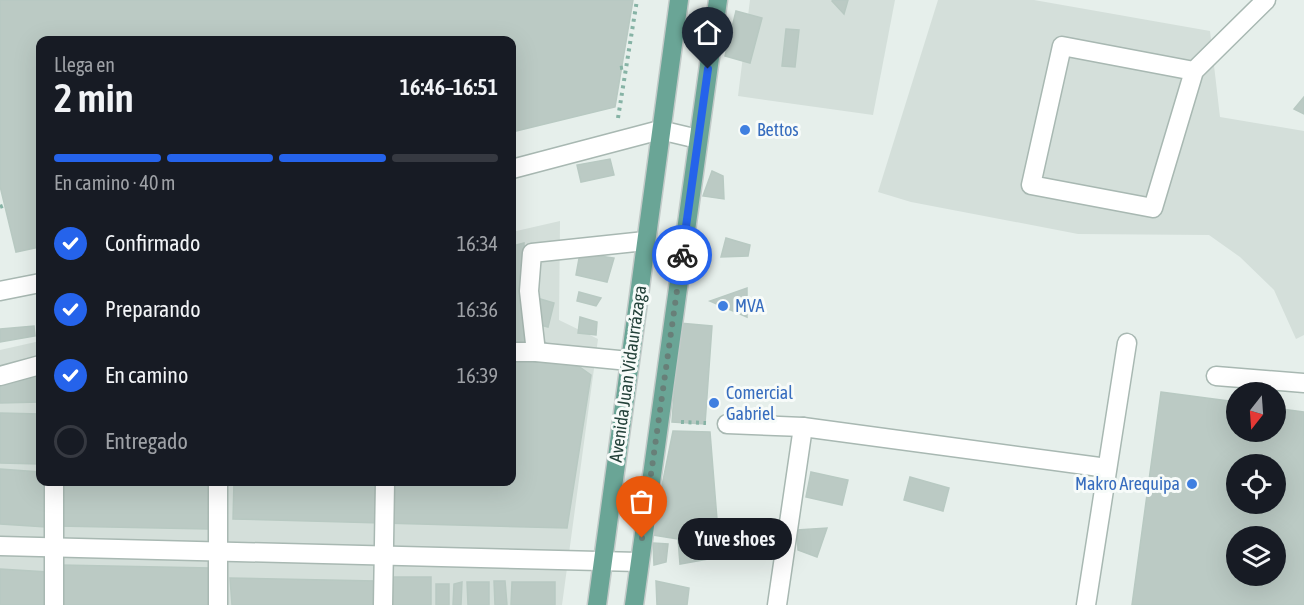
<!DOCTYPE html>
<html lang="es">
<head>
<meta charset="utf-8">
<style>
  :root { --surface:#171b24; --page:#20242c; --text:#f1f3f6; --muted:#9ea1a6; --line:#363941; --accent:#2563eb }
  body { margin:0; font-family:"Asap Condensed",sans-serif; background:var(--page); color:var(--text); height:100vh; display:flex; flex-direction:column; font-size:22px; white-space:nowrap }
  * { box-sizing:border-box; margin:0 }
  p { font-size:20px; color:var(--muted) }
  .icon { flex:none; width:33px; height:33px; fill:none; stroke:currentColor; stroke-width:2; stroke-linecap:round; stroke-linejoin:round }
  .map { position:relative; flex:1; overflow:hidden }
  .details { position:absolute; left:36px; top:36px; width:480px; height:450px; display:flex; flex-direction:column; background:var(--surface); border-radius:12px; box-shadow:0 6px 24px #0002 }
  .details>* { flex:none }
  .needle { width:39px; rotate:197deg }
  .buttons { position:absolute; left:1226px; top:382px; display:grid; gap:12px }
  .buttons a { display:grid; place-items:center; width:60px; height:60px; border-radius:50%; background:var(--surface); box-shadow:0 6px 24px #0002; font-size:30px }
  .pin { position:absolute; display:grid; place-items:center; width:51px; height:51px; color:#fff; margin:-62px -26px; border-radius:50% 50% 50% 0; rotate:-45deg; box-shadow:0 0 6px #0007 }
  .pin .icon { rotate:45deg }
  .courier { position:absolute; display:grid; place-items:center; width:60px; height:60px; margin:-30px; border:4px solid #2563eb; border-radius:50%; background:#fff; color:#222; box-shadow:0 2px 8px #0007 }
  .bubble { position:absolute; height:42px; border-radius:21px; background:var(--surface); box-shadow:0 6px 24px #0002; font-size:20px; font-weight:600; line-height:42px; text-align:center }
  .overview em { font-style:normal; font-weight:600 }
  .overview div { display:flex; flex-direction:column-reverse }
  .overview { display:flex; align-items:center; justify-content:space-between; height:102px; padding:0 18px }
  h1 { font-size:39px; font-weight:600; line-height:45px }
  .bar { display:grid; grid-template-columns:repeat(4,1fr); gap:9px 6px; align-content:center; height:72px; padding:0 18px }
  .bar i { height:8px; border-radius:4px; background:var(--line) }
  .bar .on { background:var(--accent) }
  .bar p { grid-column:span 4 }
  ol { padding:0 18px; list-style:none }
  li { display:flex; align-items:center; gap:18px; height:66px }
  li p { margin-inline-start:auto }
  li .icon { padding:6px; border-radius:50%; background:var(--accent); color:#fff; stroke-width:4 }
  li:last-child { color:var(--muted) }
  li i { width:33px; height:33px; border:3px solid var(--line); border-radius:50% }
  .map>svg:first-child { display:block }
</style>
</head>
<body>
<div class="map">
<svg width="1304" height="605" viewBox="0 0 1304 605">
  <rect width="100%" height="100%" fill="#e6efeb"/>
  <g fill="#d4dfda">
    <path d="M750,0H895L873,115L738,96Z"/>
    <path d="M938,0H1034L1210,31L1220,117L1304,131V335L1296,339L1274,290L1240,257L1209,235L1078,234L911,202L878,192Z"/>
    <path d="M560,221L559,320L598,339L562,605H0V350L40,341V482H512V232Z"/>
  </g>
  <g fill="#bbcac4" stroke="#b8c9c2" stroke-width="1.5" fill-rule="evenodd">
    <path d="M0,0H633L615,107L512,132V40H40V247L16,252L0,186Z"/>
    <path d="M833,0H848L844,14L832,1Z"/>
    <path d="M736,11L762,18L750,63L725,56Z"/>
    <path d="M786,29L799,30L795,67L782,66Z"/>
    <path d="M1304,97V114L1294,109Z"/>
    <path d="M610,159L614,175L581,182L577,165Z"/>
    <path d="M712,171L723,176L724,199L703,196Z"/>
    <path d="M726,238L750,245L748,256L721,257Z"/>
    <path d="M524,243L525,328L591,375L567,528L233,519L234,482H512V246Z"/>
    <path d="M580,253L614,258L607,282L576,275Z"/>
    <path d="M747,288V317L710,301Z"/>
    <path d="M579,292L601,298L596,306L577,301Z"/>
    <path d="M537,298L554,303L548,327L540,325Z"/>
    <path d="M580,317L597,322L596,335L578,333Z"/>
    <path d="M679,323L712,326L705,424L672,422Z"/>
    <path d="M34,326L35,336L0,342V329Z"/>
    <path d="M40,373V402L0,403V382Z"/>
    <path d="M1161,392L1236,402V432H1275V408L1304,412V605H1132ZM1236,465H1275V504H1236ZM1236,537H1275V576H1236Z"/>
    <path d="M0,413L40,414V464L0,463Z"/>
    <path d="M673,431L710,432L720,557L680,564L678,539L652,535Z"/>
    <path d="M0,469L40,472V482H49L46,527L0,524Z"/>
    <path d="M811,472L848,480L842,505L806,497Z"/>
    <path d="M910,477L949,488L943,511L904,500Z"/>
    <path d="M58,482H209L208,529L58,526Z"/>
    <path d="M827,528L817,557L798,550L797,530Z"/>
    <path d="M653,543L668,544L666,562L654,565Z"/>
    <path d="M60,565L211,568L210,605H60Z"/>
    <path d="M0,569L48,572L47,605H0Z"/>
    <path d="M393,577H431V605H392Z"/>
    <path d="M230,578L376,581L375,605H232Z"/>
    <path d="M494,581H505L507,605H495Z"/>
    <path d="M656,581L689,588L687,605H657Z"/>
    <path d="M462,582L461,605H453L454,584Z"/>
    <path d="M467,582H489V605H468Z"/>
    <path d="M512,582H555V605H511Z"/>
    <rect x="436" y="584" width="13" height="21"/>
  </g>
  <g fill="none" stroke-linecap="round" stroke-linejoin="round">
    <defs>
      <g id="minor">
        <path d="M1194,71L1062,46L1031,185L1153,208L1194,71L1266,0"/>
        <path d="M512,169L660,130L698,139"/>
        <path d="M0,291L40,283"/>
        <path d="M512,352H536L629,361"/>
        <path d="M536,352L529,291L532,253L645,241"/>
        <path d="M0,376L40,365"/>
        <path d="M1216,376L1304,383"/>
        <path d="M727,424L803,427L1107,468"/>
        <path d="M0,546L639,562"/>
        <path d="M54,605V482"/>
        <path d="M218,605V482"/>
        <path d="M383,605L385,482"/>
        <path d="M777,605L803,427"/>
        <path d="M1086,605L1127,343"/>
      </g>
      <g id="major">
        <path d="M597,605L679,0"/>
        <path d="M634,605L718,0"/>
      </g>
    </defs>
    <use href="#minor" stroke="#a8b8b2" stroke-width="21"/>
    <use href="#major" stroke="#c2cac8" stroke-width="21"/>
    <g stroke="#86b3a5" stroke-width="4" stroke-dasharray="3 4.5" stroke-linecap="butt">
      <path d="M620,68L626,67"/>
      <path d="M618,118L637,0"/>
      <path d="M0,207L5,205"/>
      <path d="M681,422L706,423"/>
    </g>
    <use href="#minor" stroke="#fff" stroke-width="18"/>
    <use href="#major" stroke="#6aa596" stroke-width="18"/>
  </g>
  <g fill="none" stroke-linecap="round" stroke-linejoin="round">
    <path stroke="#687f78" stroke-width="6" stroke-dasharray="0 10.8" d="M642,538L682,255"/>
    <path stroke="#2563eb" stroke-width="8" d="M682,255L708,69"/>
  </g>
  <g fill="#3f7fe0" stroke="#f7fbf9" stroke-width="2">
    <circle cx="745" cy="130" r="6"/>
    <circle cx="723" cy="306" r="6"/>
    <circle cx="714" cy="403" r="6"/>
    <circle cx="1192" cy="484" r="6"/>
  </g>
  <g text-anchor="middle" stroke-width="6" stroke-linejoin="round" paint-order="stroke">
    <g font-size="18" fill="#366cbe" stroke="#f7fbf9" text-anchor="start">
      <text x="757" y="136">Bettos</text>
      <text x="735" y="312">MVA</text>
      <text x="726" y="399">Comercial<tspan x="726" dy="21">Gabriel</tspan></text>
      <text x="1180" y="490" text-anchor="end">Makro Arequipa</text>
    </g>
    <g font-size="18" fill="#24423a" stroke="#f7fbf9">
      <text transform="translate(628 374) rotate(-82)" y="6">Avenida Juan Vidaurrázaga</text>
    </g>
  </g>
</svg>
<div class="buttons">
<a><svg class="needle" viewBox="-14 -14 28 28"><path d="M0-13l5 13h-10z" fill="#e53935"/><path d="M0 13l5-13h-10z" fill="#9ea1a6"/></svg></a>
<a><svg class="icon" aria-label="locate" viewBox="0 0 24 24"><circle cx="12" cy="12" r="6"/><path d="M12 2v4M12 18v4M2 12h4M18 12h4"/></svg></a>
<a><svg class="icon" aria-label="layers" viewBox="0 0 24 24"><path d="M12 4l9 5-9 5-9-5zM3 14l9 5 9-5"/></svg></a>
</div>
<div class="pin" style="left:642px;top:538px;background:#ea580c"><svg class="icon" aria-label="bag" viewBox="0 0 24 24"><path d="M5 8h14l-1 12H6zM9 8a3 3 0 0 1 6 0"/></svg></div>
<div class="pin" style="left:708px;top:69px;background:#1f2937"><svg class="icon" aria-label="home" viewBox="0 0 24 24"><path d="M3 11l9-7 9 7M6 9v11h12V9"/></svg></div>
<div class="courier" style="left:682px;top:255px"><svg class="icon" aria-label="bike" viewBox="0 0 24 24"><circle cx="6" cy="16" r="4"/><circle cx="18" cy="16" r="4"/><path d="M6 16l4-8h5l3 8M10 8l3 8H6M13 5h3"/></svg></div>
<div class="bubble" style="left:678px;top:518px;width:114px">Yuve shoes</div>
<section class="details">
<div class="overview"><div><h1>2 min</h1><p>Llega en</p></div><em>16:46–16:51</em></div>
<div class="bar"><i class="on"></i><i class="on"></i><i class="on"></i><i></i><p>En camino · 40 m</p></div>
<ol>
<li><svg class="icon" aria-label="check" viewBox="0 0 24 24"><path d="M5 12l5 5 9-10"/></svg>Confirmado<p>16:34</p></li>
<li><svg class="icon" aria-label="check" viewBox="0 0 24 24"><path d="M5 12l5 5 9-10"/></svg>Preparando<p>16:36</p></li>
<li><svg class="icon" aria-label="check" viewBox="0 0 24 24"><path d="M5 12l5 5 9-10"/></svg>En camino<p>16:39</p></li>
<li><i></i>Entregado</li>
</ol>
</section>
</div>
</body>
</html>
